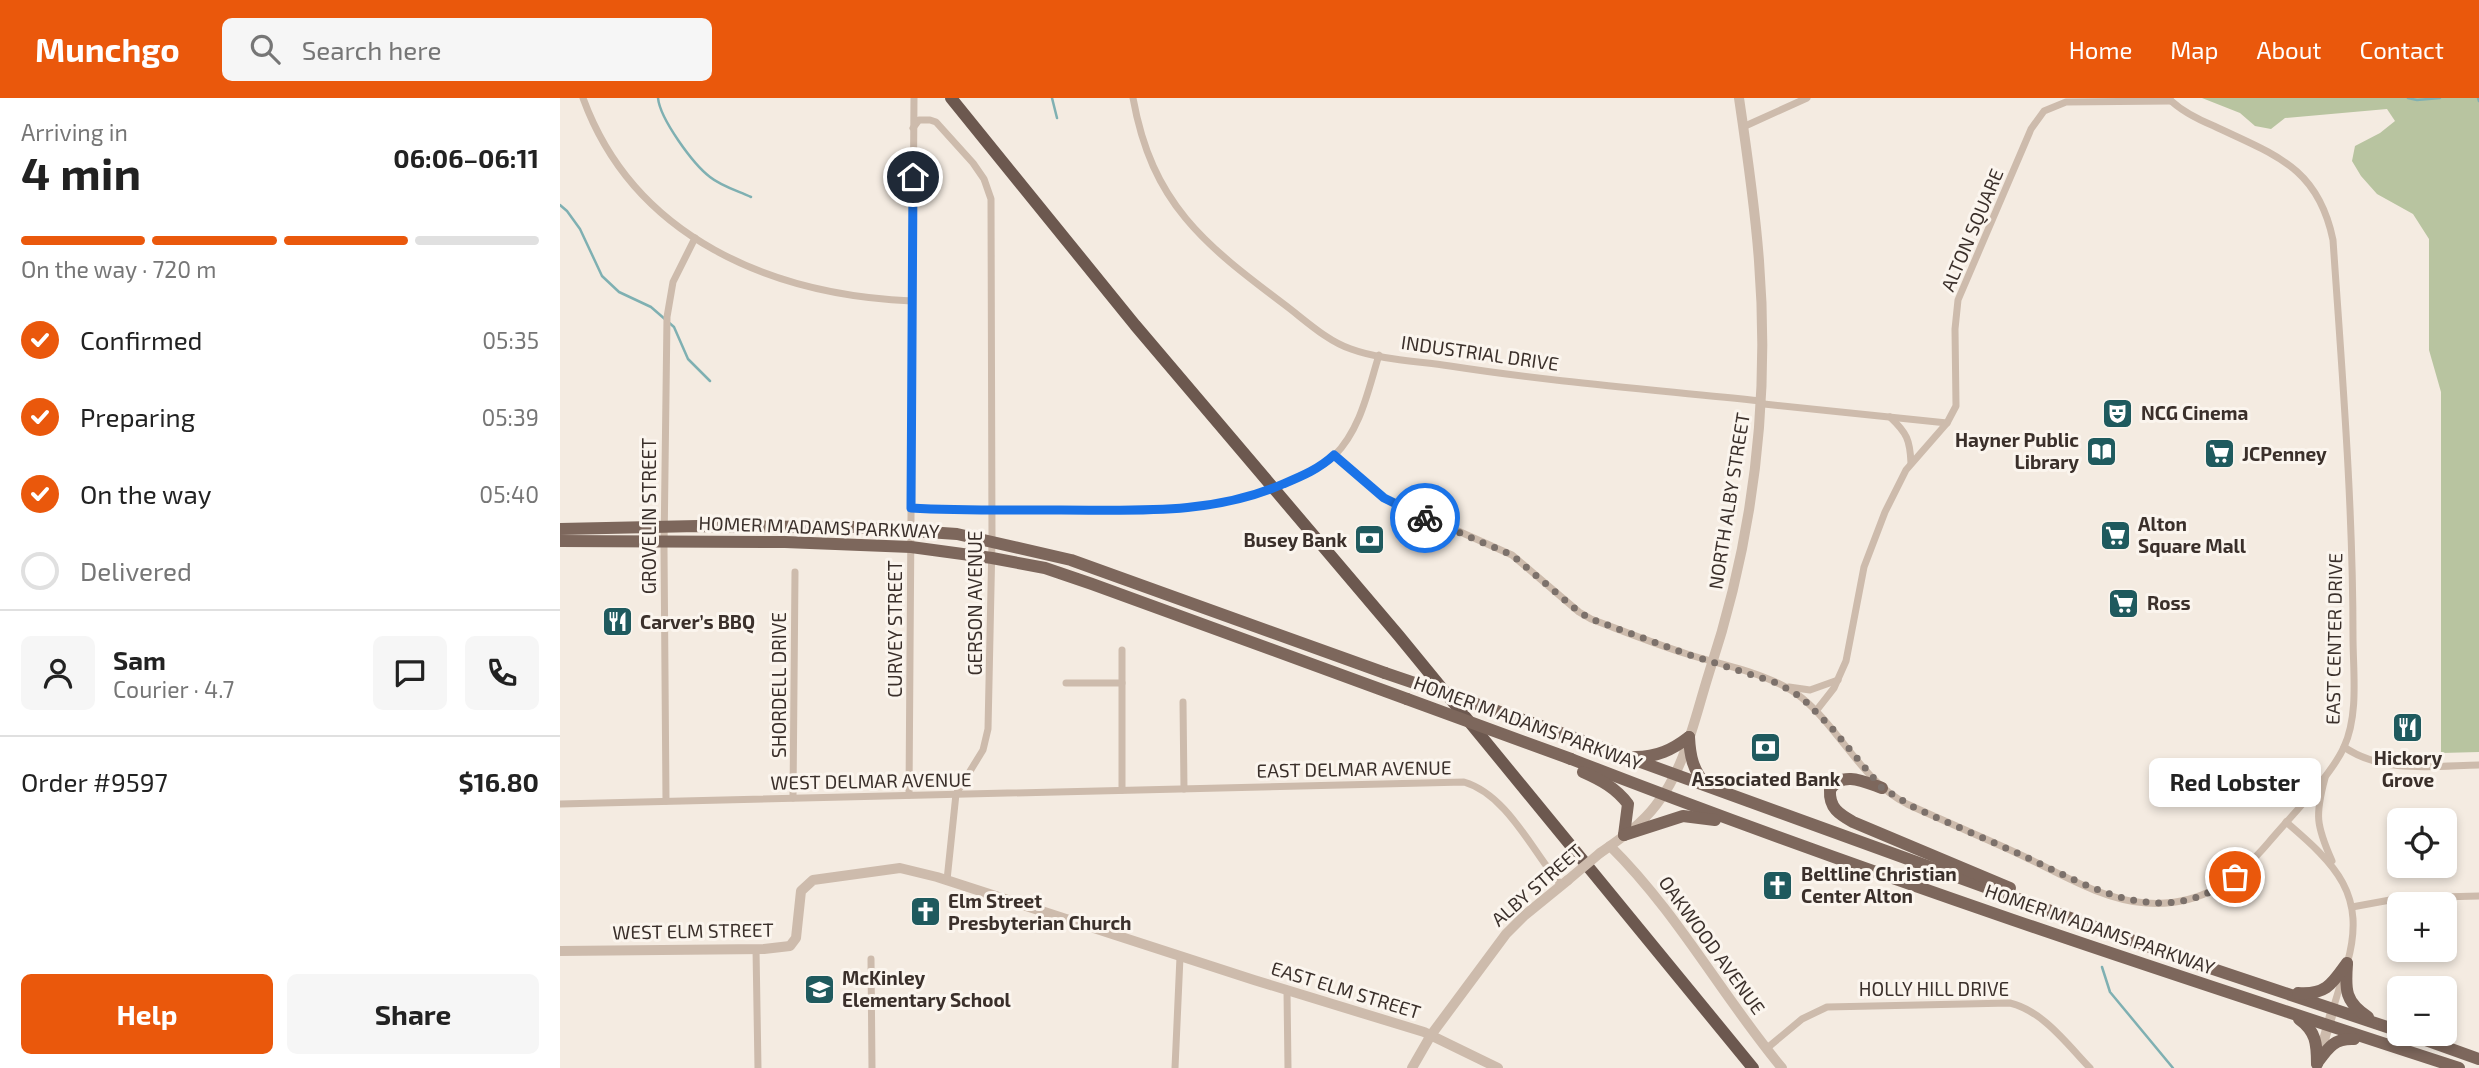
<!DOCTYPE html>
<html lang="en">
<head>
<meta charset="utf-8">
<style>
  :root { --surface:#fff; --page:#f6f6f6; --text:#222; --muted:#767676; --line:#e0e0e0; --accent:#ea580c }
  body { margin:0; font-family:"Exo 2",sans-serif; background:var(--page); color:var(--text); height:100vh; display:flex; flex-direction:column; font-size:26px; white-space:nowrap }
  * { box-sizing:border-box; margin:0 }
  p { font-size:23px; color:var(--muted) }
  .icon { flex:none; width:38px; height:38px; fill:none; stroke:currentColor; stroke-width:2; stroke-linecap:round; stroke-linejoin:round }
  .map { position:relative; flex:1; overflow:hidden }
  .panel { display:flex; flex-direction:column; background:var(--surface); width:560px }
  .panel>* { flex:none }
  .controls { position:absolute; left:1827px; top:710px; display:grid; gap:14px }
  .controls a { display:grid; place-items:center; width:70px; height:70px; border-radius:10px; background:var(--surface); box-shadow:0 4px 10px #0003; font-size:35px }
  .pin { position:absolute; display:grid; place-items:center; width:60px; height:60px; color:#fff; margin:-30px; border:4px solid #fff; border-radius:50%; box-shadow:0 2px 7px #0007 }
  .courier { position:absolute; display:grid; place-items:center; width:70px; height:70px; margin:-35px; border:5px solid #1a73e8; border-radius:50%; background:#fff; color:#222; box-shadow:0 2px 9px #0007 }
  .bubble { position:absolute; height:49px; border-radius:10px; background:var(--surface); box-shadow:0 4px 10px #0003; font-size:23px; font-weight:700; line-height:49px; text-align:center }
  .headline em { font-style:normal; font-weight:700 }
  .headline div { display:flex; flex-direction:column-reverse }
  .headline { display:flex; align-items:center; justify-content:space-between; height:119px; padding:0 21px }
  h1 { font-size:46px; font-weight:700; line-height:52px }
  .bar { display:grid; grid-template-columns:repeat(4,1fr); gap:10px 7px; align-content:center; height:84px; padding:0 21px }
  .bar i { height:9px; border-radius:5px; background:var(--line) }
  .bar .current { background:var(--accent) }
  .bar p { grid-column:span 4 }
  .line { display:flex; align-items:center; gap:18px; padding:0 21px; border-top:2px solid var(--line) }
  .line div { flex:1 }
  .round { display:grid; place-items:center; flex:none; width:74px; height:74px; border-radius:10px; background:var(--page) }
  ol { padding:0 21px; list-style:none }
  li { display:flex; align-items:center; gap:21px; height:77px }
  li p { margin-inline-start:auto }
  li .icon { padding:7px; border-radius:50%; background:var(--accent); color:#fff; stroke-width:4 }
  li:last-child { color:var(--muted) }
  li i { width:38px; height:38px; border:4px solid var(--line); border-radius:50% }
  .cta { display:flex; gap:14px; margin-top:auto; padding:14px 21px }
  .cta a { flex:1; height:80px; border-radius:10px; background:var(--accent); color:#fff; font-size:28px; font-weight:700; line-height:80px; text-align:center }
  .cta a+a { background:var(--page); color:var(--text) }
  header { display:flex; align-items:center; gap:42px; box-sizing:border-box; height:98px; padding:0 35px; background:var(--accent); color:#fff }
  header strong { font-size:33px }
  nav { display:flex; gap:38px; margin-inline-start:auto; font-size:24px }
  .search { width:490px; height:63px; background:var(--page); display:flex; align-items:center; gap:18px; box-sizing:border-box; padding:0 24px; border-radius:10px; color:var(--muted); font-size:26px }
  main { display:flex; flex:1; min-height:0 }
  .map>svg:first-child { display:block }
</style>
</head>
<body>
<header>
<strong>Munchgo</strong>
<div class="search"><svg class="icon" aria-label="search" viewBox="0 0 24 24"><circle cx="10" cy="10" r="6"/><path d="M15 15l6 6"/></svg>Search here</div>
<nav><a>Home</a><a>Map</a><a>About</a><a>Contact</a></nav>
</header>
<main>
<section class="panel">
<div class="headline"><div><h1>4 min</h1><p>Arriving in</p></div><em>06:06–06:11</em></div>
<div class="bar"><i class="current"></i><i class="current"></i><i class="current"></i><i></i><p>On the way · 720 m</p></div>
<ol>
<li><svg class="icon" aria-label="check" viewBox="0 0 24 24"><path d="M5 12l5 5 9-10"/></svg>Confirmed<p>05:35</p></li>
<li><svg class="icon" aria-label="check" viewBox="0 0 24 24"><path d="M5 12l5 5 9-10"/></svg>Preparing<p>05:39</p></li>
<li><svg class="icon" aria-label="check" viewBox="0 0 24 24"><path d="M5 12l5 5 9-10"/></svg>On the way<p>05:40</p></li>
<li><i></i>Delivered</li>
</ol>
<div class="line" style="height:126px"><a class="round"><svg class="icon" aria-label="person" viewBox="0 0 24 24"><circle cx="12" cy="8" r="4"/><path d="M4 21q1-7 8-7t8 7"/></svg></a><div><b>Sam</b><p>Courier · 4.7</p></div><a class="round"><svg class="icon" aria-label="chat" viewBox="0 0 24 24"><path d="M4 5h16v11H9l-5 4z"/></svg></a><a class="round"><svg class="icon" aria-label="phone" viewBox="0 0 24 24"><path d="M5 4h4l2 5-3 2q2 4 5 5l2-3 5 2v4C11 20 4 13 5 4z"/></svg></a></div>
<div class="line" style="height:91px"><div>Order #9597</div><b>$16.80</b></div>
<div class="cta"><a>Help</a><a>Share</a></div>
</section>
<div class="map">
<svg width="1919" height="970" viewBox="0 0 1919 970">
  <rect width="100%" height="100%" fill="#f4ebe1"/>
  <path fill="#b8c4a0" d="M1642,0H1919V654L1881,655V294L1869,252V141L1853,116L1817,96L1801,78L1792,63L1795,48L1820,35L1835,23L1827,11L1725,20L1711,31L1695,28L1680,15Z"/>
  <g fill="none" stroke-linecap="round" stroke-linejoin="round">
    <g stroke="#7fb0b2" stroke-width="2.5">
      <path d="M98,0C100,21 133,66 150,79C161,88 178,93 191,99"/>
      <path d="M492,0L497,20"/>
      <path d="M1848,0L1857,2L1880,0"/>
      <path d="M1918,0L1919,3"/>
      <path d="M0,107L7,113L20,131L42,178L59,194L91,209L114,229L128,261L150,283"/>
      <path d="M1542,869L1550,894L1613,970"/>
    </g>
    <g stroke="#cdbbac" stroke-width="7">
      <path d="M23,0C74,140 212,197 352,203"/>
      <path d="M573,0C592,106 644,146 725,207C745,222 767,243 791,251C821,262 858,263 890,268C993,284 1098,292 1201,303L1204,306L1387,325"/>
      <path d="M1183,29L1247,0"/>
      <path d="M353,30L359,22H370L376,24L413,65L424,81L431,101L432,443L428,631L423,652L396,696L387,782"/>
      <path d="M1330,319C1347,335 1350,342 1351,365"/>
      <path d="M774,357L824,400L952,457L1019,514L1031,521C1063,533 1095,546 1127,556C1164,568 1211,575 1242,600C1280,631 1302,683 1347,706C1386,724 1425,740 1463,758C1501,776 1543,802 1586,805C1640,809 1676,783 1709,744C1730,719 1771,678 1784,649C1799,616 1793,573 1793,539C1793,406 1782,274 1773,142C1758,69 1715,57 1654,28C1637,21 1621,13 1608,0"/>
      <path d="M351,410C400,413 450,412 499,412C581,412 651,418 728,384C745,377 761,370 774,358C801,331 808,292 819,257"/>
      <path d="M506,585H562"/>
      <path d="M1229,589L1250,592L1278,582"/>
      <path d="M623,604L624,691"/>
      <path d="M1256,613L1274,590L1286,563L1304,469L1325,414L1346,372L1387,325L1396,308L1395,231L1398,202L1471,31L1484,13L1506,4L1611,3"/>
      <path d="M1784,649C1823,676 1874,668 1919,667"/>
      <path d="M1765,680C1755,717 1756,727 1772,763"/>
      <path d="M562,692V552"/>
      <path d="M349,697L354,0"/>
      <path d="M233,700L235,474"/>
      <path d="M106,703L104,450L107,219L113,184L135,140"/>
      <path d="M0,706L904,684C948,697 973,755 1002,788"/>
      <path d="M1726,724C1776,767 1807,796 1787,866"/>
      <path d="M1792,809L1841,800L1919,798"/>
      <path d="M196,851L198,970"/>
      <path d="M311,861L312,970"/>
      <path d="M727,893L728,970"/>
      <path d="M1773,911L1782,881"/>
      <path d="M1206,951L1242,921L1267,909L1450,905C1483,913 1507,946 1530,970"/>
      <path d="M615,970L620,859"/>
    </g>
    <g stroke="#cdbbac" stroke-width="10">
      <path d="M1050,748C1117,814 1162,898 1222,970"/>
      <path d="M1040,755C1060,741 1081,727 1096,707C1125,671 1135,619 1149,575C1193,442 1210,303 1199,163C1195,108 1187,54 1179,0"/>
      <path d="M0,853L204,851L230,848L236,840L241,793L253,782L340,770L377,779L694,882L864,934L938,970"/>
      <path d="M1759,959L1773,911"/>
      <path d="M852,970L871,937L946,836L965,817L1008,782"/>
    </g>
    <g stroke="#7d675c" stroke-width="12">
      <path d="M0,431L138,428L294,429L397,436L511,462L825,575"/>
      <path d="M0,443L225,444L351,449L432,460L485,470L532,486L847,601"/>
      <path d="M987,630L1629,863L1839,933"/>
      <path d="M1129,639C1130,659 1133,672 1146,687"/>
      <path d="M1075,659C1097,659 1112,652 1129,639"/>
      <path d="M1011,661C1303,775 1601,873 1899,970"/>
      <path d="M1023,674C1041,682 1056,690 1068,706L1064,737"/>
      <path d="M1322,690C1305,684 1282,672 1270,692C1269,710 1279,716 1293,724L1450,790"/>
      <path d="M1064,737L1123,718L1155,722"/>
      <path d="M1787,866C1785,892 1785,904 1808,919"/>
      <path d="M1738,895C1766,897 1772,886 1787,865"/>
      <path d="M1739,921C1756,933 1757,946 1757,966"/>
      <path d="M1849,936L1919,961"/>
      <path d="M1757,965C1768,950 1774,940 1794,941"/>
    </g>
    <path stroke="#6c584f" stroke-width="12" d="M391,0L575,227L839,538L1193,970"/>
    <path stroke="#cdbbac" stroke-width="10" d="M1008,782L1040,755"/>
    <g stroke="#7d675c" stroke-width="12">
      <path d="M825,575L987,630"/>
      <path d="M847,601L1011,661"/>
    </g>
  </g>
  <g fill="none" stroke-linecap="round" stroke-linejoin="round">
    <path stroke="#7c716b" stroke-width="7" stroke-dasharray="0 12.6" d="M865,420L952,457L1019,514L1031,521L1124,555L1214,584L1230,592L1242,600L1271,629L1322,690L1355,710C1391,726 1428,742 1464,758C1534,791 1602,833 1675,779"/>
    <path stroke="#1a73e8" stroke-width="9" d="M353,79L351,410C401,413 451,412 501,412C577,412 652,417 723,386C742,378 759,371 774,357L824,400L865,420"/>
  </g>
  <defs>
    <symbol id="theatre-square" viewBox="-11 -11 22 22"><rect x="-9" y="-9" width="18" height="18" rx="4" fill="#1f5a5e" stroke="#fbf5ee"/><path d="M-5-5.5Q0-4 5-5.5V0Q5 5 0 6Q-5 5-5 0ZM-3.3-2.5H-1v1.5H-3.3ZM1-2.5H3.3v1.5H1ZM-2.8 1Q0 5.5 2.8 1Z" fill="#fff"/></symbol>
    <symbol id="library-square" viewBox="-11 -11 22 22"><rect x="-9" y="-9" width="18" height="18" rx="4" fill="#1f5a5e" stroke="#fbf5ee"/><path d="M-6-4Q-3-5.5-.7-3.5V5Q-3 3-6 4ZM6-4Q3-5.5 .7-3.5V5Q3 3 6 4Z" fill="#fff"/></symbol>
    <symbol id="supermarket-square" viewBox="-11 -11 22 22"><rect x="-9" y="-9" width="18" height="18" rx="4" fill="#1f5a5e" stroke="#fbf5ee"/><path d="M-6-5.5h2.5l.6 2H6L4.5 2H-2.5L-4.4-4H-6ZM-1.5 3.2a1.3 1.3 0 1 0 .1 0ZM3 3.2a1.3 1.3 0 1 0 .1 0Z" fill="#fff"/></symbol>
    <symbol id="bank-square" viewBox="-11 -11 22 22"><rect x="-9" y="-9" width="18" height="18" rx="4" fill="#1f5a5e" stroke="#fbf5ee"/><path d="M-6-4H6V4H-6ZM0-2.3a2.3 2.3 0 1 0 0 4.6a2.3 2.3 0 1 0 0-4.6Z" fill="#fff"/></symbol>
    <symbol id="restaurant-square" viewBox="-11 -11 22 22"><rect x="-9" y="-9" width="18" height="18" rx="4" fill="#1f5a5e" stroke="#fbf5ee"/><path d="M-5-6h1v4h1v-4h1v4h1v-4h1v5L-1.5 .5V6h-2V.5L-5-1ZM5-6V6H3V1.5H1.5Q1.5-4 5-6Z" fill="#fff"/></symbol>
    <symbol id="church-square" viewBox="-11 -11 22 22"><rect x="-9" y="-9" width="18" height="18" rx="4" fill="#1f5a5e" stroke="#fbf5ee"/><path d="M-1.2-6h2.4v3.5h3.3v2.4h-3.3V6h-2.4V-.1h-3.3v-2.4h3.3Z" fill="#fff"/></symbol>
    <symbol id="school-square" viewBox="-11 -11 22 22"><rect x="-9" y="-9" width="18" height="18" rx="4" fill="#1f5a5e" stroke="#fbf5ee"/><path d="M0-5L7-2L0 1L-7-2ZM-4 1L0 2.5L4 1V4Q0 6-4 4Z" fill="#fff"/></symbol>
  </defs>
  <g fill-rule="evenodd">
    <use href="#theatre-square" x="1540" y="298" width="35" height="35"/>
    <use href="#library-square" x="1524" y="336" width="35" height="35"/>
    <use href="#supermarket-square" x="1642" y="338" width="35" height="35"/>
    <use href="#supermarket-square" x="1538" y="420" width="35" height="35"/>
    <use href="#bank-square" x="792" y="424" width="35" height="35"/>
    <use href="#supermarket-square" x="1546" y="488" width="35" height="35"/>
    <use href="#restaurant-square" x="40" y="506" width="35" height="35"/>
    <use href="#restaurant-square" x="1830" y="612" width="35" height="35"/>
    <use href="#bank-square" x="1188" y="632" width="35" height="35"/>
    <use href="#church-square" x="1200" y="770" width="35" height="35"/>
    <use href="#church-square" x="348" y="796" width="35" height="35"/>
    <use href="#school-square" x="242" y="874" width="35" height="35"/>
  </g>
  <g text-anchor="middle" stroke-width="6" stroke-linejoin="round" paint-order="stroke">
    <g font-size="19" fill="#3b302b" stroke="#fbf5ee">
      <text transform="translate(1412 132) rotate(-67)" y="7">ALTON SQUARE</text>
      <text transform="translate(920 255) rotate(8)" y="7">INDUSTRIAL DRIVE</text>
      <text transform="translate(1169 403) rotate(-81)" y="7">NORTH ALBY STREET</text>
      <text transform="translate(89 418) rotate(-90)" y="7">GROVELIN STREET</text>
      <text transform="translate(259 429) rotate(2)" y="7">HOMER M ADAMS PARKWAY</text>
      <text transform="translate(415 505) rotate(-90)" y="7">GERSON AVENUE</text>
      <text transform="translate(335 531) rotate(-90)" y="7">CURVEY STREET</text>
      <text transform="translate(1774 541) rotate(-89)" y="7">EAST CENTER DRIVE</text>
      <text transform="translate(219 587) rotate(-90)" y="7">SHORDELL DRIVE</text>
      <text transform="translate(968 625) rotate(20)" y="7">HOMER M ADAMS PARKWAY</text>
      <text transform="translate(794 671) rotate(-1)" y="7">EAST DELMAR AVENUE</text>
      <text transform="translate(311 683) rotate(-1)" y="7">WEST DELMAR AVENUE</text>
      <text transform="translate(977 787) rotate(-41)" y="7">ALBY STREET</text>
      <text transform="translate(1540 831) rotate(19)" y="7">HOMER M ADAMS PARKWAY</text>
      <text transform="translate(133 833) rotate(-1)" y="7">WEST ELM STREET</text>
      <text transform="translate(1152 847) rotate(54)" y="7">OAKWOOD AVENUE</text>
      <text x="1374" y="898">HOLLY HILL DRIVE</text>
      <text transform="translate(786 892) rotate(17)" y="7">EAST ELM STREET</text>
    </g>
    <g font-size="19" font-weight="bold" fill="#3b302b" stroke="#fbf5ee" text-anchor="start">
      <text x="1581" y="322">NCG Cinema</text>
      <text x="1519" y="349" text-anchor="end">Hayner Public<tspan x="1519" dy="22">Library</tspan></text>
      <text x="1682" y="363">JCPenney</text>
      <text x="1578" y="433">Alton<tspan x="1578" dy="22">Square Mall</tspan></text>
      <text x="787" y="449" text-anchor="end">Busey Bank</text>
      <text x="1587" y="512">Ross</text>
      <text x="80" y="531">Carver’s BBQ</text>
      <text x="1848" y="667" text-anchor="middle">Hickory<tspan x="1848" dy="22">Grove</tspan></text>
      <text x="1206" y="688" text-anchor="middle">Associated Bank</text>
      <text x="1241" y="783">Beltline Christian<tspan x="1241" dy="22">Center Alton</tspan></text>
      <text x="388" y="810">Elm Street<tspan x="388" dy="22">Presbyterian Church</tspan></text>
      <text x="282" y="887">McKinley<tspan x="282" dy="22">Elementary School</tspan></text>
    </g>
  </g>
</svg>
<div class="controls">
<a><svg class="icon" aria-label="locate" viewBox="0 0 24 24"><circle cx="12" cy="12" r="6"/><path d="M12 2v4M12 18v4M2 12h4M18 12h4"/></svg></a>
<a>+</a>
<a>−</a>
</div>
<div class="pin" style="left:1675px;top:779px;background:#ea580c"><svg class="icon" aria-label="bag" viewBox="0 0 24 24"><path d="M5 8h14l-1 12H6zM9 8a3 3 0 0 1 6 0"/></svg></div>
<div class="pin" style="left:353px;top:79px;background:#1f2937"><svg class="icon" aria-label="home" viewBox="0 0 24 24"><path d="M3 11l9-7 9 7M6 9v11h12V9"/></svg></div>
<div class="courier" style="left:865px;top:420px"><svg class="icon" aria-label="bike" viewBox="0 0 24 24"><circle cx="6" cy="16" r="4"/><circle cx="18" cy="16" r="4"/><path d="M6 16l4-8h5l3 8M10 8l3 8H6M13 5h3"/></svg></div>
<div class="bubble" style="left:1589px;top:660px;width:172px">Red Lobster</div>
</div>
</main>
</body>
</html>
